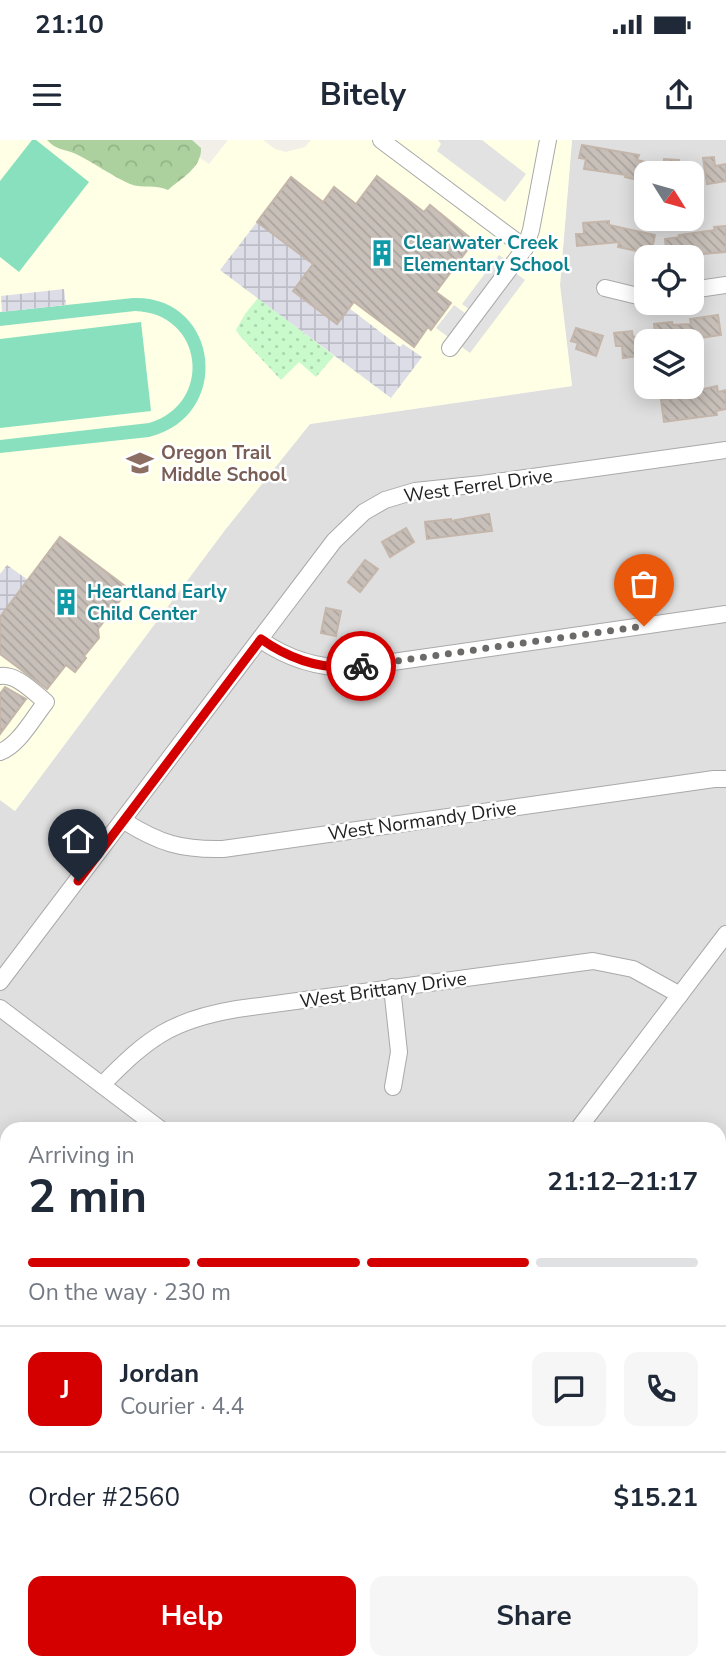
<!DOCTYPE html>
<html lang="en">
<head>
<meta charset="utf-8">
<style>
  :root { --surface:#fff; --page:#f6f6f7; --text:#1f2937; --muted:#747a83; --line:#e0e1e3; --accent:#d40000 }
  body { margin:0; font-family:"Nunito Sans",sans-serif; background:var(--page); color:var(--text); height:100vh; display:flex; flex-direction:column; font-size:26px; white-space:nowrap }
  * { box-sizing:border-box; margin:0 }
  p { font-size:23px; color:var(--muted) }
  .icon { flex:none; width:38px; height:38px; fill:none; stroke:currentColor; stroke-width:2; stroke-linecap:round; stroke-linejoin:round }
  .map { position:relative; flex:1; overflow:hidden }
  .side { position:absolute; left:0px; top:982px; width:726px; height:548px; display:flex; flex-direction:column; background:var(--surface); border-radius:21px 21px 0 0; box-shadow:0 4px 18px #0003 }
  .side>* { flex:none }
  .needle { width:46px; rotate:127deg }
  .fabs { position:absolute; left:634px; top:21px; display:grid; gap:14px }
  .fabs a { display:grid; place-items:center; width:70px; height:70px; border-radius:14px; background:var(--surface); box-shadow:0 4px 18px #0003; font-size:35px }
  .pin { position:absolute; display:grid; place-items:center; width:60px; height:60px; color:#fff; margin:-72px -30px; border-radius:50% 50% 50% 0; rotate:-45deg; box-shadow:0 0 7px #0007 }
  .pin .icon { rotate:45deg }
  .courier { position:absolute; display:grid; place-items:center; width:70px; height:70px; margin:-35px; border:5px solid #d40000; border-radius:50%; background:#fff; color:#222; box-shadow:0 2px 9px #0007 }
  .overview em { font-style:normal; font-weight:700 }
  .overview div { display:flex; flex-direction:column-reverse }
  .overview { display:flex; align-items:center; justify-content:space-between; height:119px; padding:0 28px }
  h1 { font-size:46px; font-weight:700; line-height:52px }
  .bar { display:grid; grid-template-columns:repeat(4,1fr); gap:10px 7px; align-content:center; height:84px; padding:0 28px }
  .bar i { height:9px; border-radius:5px; background:var(--line) }
  .bar .on { background:var(--accent) }
  .bar p { grid-column:span 4 }
  .line { display:flex; align-items:center; gap:18px; padding:0 28px; border-top:2px solid var(--line) }
  .line div { flex:1 }
  .round { display:grid; place-items:center; flex:none; width:74px; height:74px; border-radius:14px; background:var(--page) }
  .primary-button { display:flex; gap:14px; margin-top:auto; padding:14px 28px }
  .primary-button a { flex:1; height:80px; border-radius:14px; background:var(--accent); color:#fff; font-size:28px; font-weight:700; line-height:80px; text-align:center }
  .primary-button a+a { background:var(--page); color:var(--text) }
  .status { display:flex; justify-content:space-between; align-items:center; height:49px; padding:0 35px; background:var(--surface); direction:ltr }
  .status svg { height:19px; fill:currentColor }
  header { display:flex; justify-content:space-between; align-items:center; height:91px; padding:0 28px; background:var(--surface); font-size:32px; font-weight:700 }
  .map>svg:first-child { display:block }
</style>
</head>
<body>
<div class="status"><b>21:10</b><svg viewBox="0 0 49 12"><path d="M0 12V9h3v3zM5 12V6h3v6zM10 12V3h3v9zM15 12V0h3v12zM26 1h20v11H26zM47 4h2v5h-2z"/></svg></div>
<header><svg class="icon" aria-label="menu" viewBox="0 0 24 24"><path d="M4 6h16M4 12h16M4 18h16"/></svg>Bitely<svg class="icon" aria-label="share" viewBox="0 0 24 24"><path d="M12 15V3M7 8l5-5 5 5M5 13v7h14v-7"/></svg></header>
<div class="map">
<svg width="726" height="1529" viewBox="0 0 726 1529">
  <defs>
    <pattern id="forest-crowns" width="20" height="18" patternUnits="userSpaceOnUse" patternTransform="scale(1.75)"><rect width="20" height="18" fill="#add19e"/><path d="M2 6a3 3 0 1 1 6 0M12 15a3 3 0 1 1 6 0" fill="none" stroke="#95b388"/></pattern>
    <pattern id="park-dots" width="8" height="8" patternUnits="userSpaceOnUse" patternTransform="scale(1.75)"><rect width="8" height="8" fill="#c8facc"/><path d="M2 2h.1M6 6h.1" fill="none" stroke="#acd6af" stroke-width="1.8" stroke-linecap="round"/></pattern>
    <pattern id="plaza-grid" width="8" height="8" patternUnits="userSpaceOnUse" patternTransform="scale(1.75)"><rect width="8" height="8" fill="#dddde8"/><path d="M0 4h8M4 0v8" fill="none" stroke="#bdbdc7"/></pattern>
    <pattern id="building-back-hatch" width="6" height="6" patternUnits="userSpaceOnUse" patternTransform="scale(1.75)"><rect width="6" height="6" fill="#c7bfb8"/><path d="M-1 5l2 2M0 0l6 6M5-1l2 2" fill="none" stroke="#aba49e"/></pattern>
  </defs>
  <rect width="100%" height="100%" fill="#f2efe9"/>
  <g fill="#e0dfdf" fill-rule="evenodd">
    <path d="M572,0H726V1508L719,1503V989H7V1450L0,1444V660L15,671L225,390L310,284L572,246L560,145ZM646,33H691V79H646ZM646,117H691V163H646ZM646,201H691V247H646Z"/>
    <path d="M102,1523H394L389,1529H111Z"/>
  </g>
  <g fill="#ffffe5">
    <path d="M0,0H175L209,24L228,0H263L275,9L286,12L305,7L311,0H572L560,145L572,246L310,284L225,390L15,671L0,660Z"/>
    <path d="M421,1522H706L715,1529H416Z"/>
  </g>
  <g fill="url(#forest-crowns)">
    <path d="M47,0H192L201,8C202,28 180,39 168,50C155,44 143,49 130,44C112,36 94,23 76,14C64,9 56,10 47,0Z"/>
    <path d="M0,1444L7,1450V1522L102,1523L111,1529H0Z"/>
  </g>
  <path fill="url(#park-dots)" d="M258,158L334,216L316,237L299,222L281,240L240,196L236,190L245,174Z"/>
  <g fill="#88e0be">
    <path d="M32,0H36L89,42L19,132L0,117V41Z"/>
    <path d="M133,158C219,155 234,276 149,297L0,313V300L149,283C214,264 204,173 135,171L0,186V172Z"/>
    <path d="M141,182L151,271L0,288V199Z"/>
  </g>
  <g fill="#e2e2e2">
    <path d="M438,0H482L526,34L505,62L437,11L441,4Z"/>
    <path d="M499,115L508,121L505,125L525,140L470,213L436,188L454,165L466,174L470,170L462,164Z"/>
  </g>
  <g fill="url(#plaza-grid)">
    <path d="M257,82L313,124L293,152L337,184L349,168L400,207L403,204L422,217L391,258L220,130Z"/>
    <path d="M64,149L66,165L2,172L1,156Z"/>
    <path d="M7,425L28,440L0,477V434Z"/>
  </g>
  <g fill="url(#building-back-hatch)" stroke="#c4b6ab" stroke-width="2">
    <path d="M582,5L639,15L637,20L664,26V19L679,20V33H646V42L625,37L626,35L584,29L586,19L579,18Z"/>
    <path d="M714,17L715,26L726,24V41L707,44L703,18Z"/>
    <path d="M377,36L424,72L430,65L474,101L436,152L451,163L431,190L428,187L414,207L354,162L337,184L293,151L313,124L257,82L291,37L323,62L334,47L356,64Z"/>
    <path d="M609,81V85L655,95L651,114L618,107L619,102L577,106L576,94H584L583,83Z"/>
    <path d="M726,86V112L667,117L665,99L680,97L679,95L715,90L714,87Z"/>
    <path d="M718,175L721,195L680,201H656L654,184L672,182L673,185L691,184L690,179Z"/>
    <path d="M576,188L603,196L596,216L576,209L578,203L571,201Z"/>
    <path d="M632,191L633,197L643,196L645,215L623,218L622,206H616L614,193Z"/>
    <path d="M717,246L718,252L726,250V269L716,271L717,275L664,282L661,260L699,254V250Z"/>
    <path d="M489,374L492,391L427,399L425,382L451,379V381Z"/>
    <path d="M406,388L414,402L390,417L382,402Z"/>
    <path d="M60,397L129,449L98,489L99,498L84,516L86,518L75,532L66,525L47,549L0,514V477Z"/>
    <path d="M365,420L378,429L360,452L348,442Z"/>
    <path d="M326,468L341,471L336,496L321,493Z"/>
    <path d="M5,547L26,559L0,594V554Z"/>
  </g>
  <g fill="none" stroke-linecap="round" stroke-linejoin="round">
    <defs>
      <g id="minor">
        <path d="M381,0L525,108"/>
        <path d="M605,148L646,158"/>
        <path d="M691,150L726,145"/>
        <path d="M450,208L525,108L531,90L548,0"/>
        <path d="M261,500C288,519 317,528 351,528L726,474"/>
        <path d="M0,536C17,534 32,551 46,562C33,578 19,605 0,612"/>
        <path d="M124,681C159,703 181,710 223,709L714,639H726"/>
        <path d="M0,842L334,401L364,372L385,360L415,351L482,344L726,310"/>
        <path d="M392,847L399,912L393,947"/>
        <path d="M0,868L160,989"/>
        <path d="M102,945C148,898 171,880 237,869L593,821L633,829L680,855"/>
        <path d="M578,989L726,794"/>
        <path d="M0,1100L7,1103"/>
        <path d="M719,1176L726,1181"/>
        <path d="M719,1300L726,1291"/>
        <path d="M0,1330L7,1335"/>
        <path d="M719,1517L726,1522"/>
        <path d="M256,1522L264,1529"/>
        <path d="M399,1529L404,1522"/>
        <path d="M452,1529L457,1522"/>
      </g>
    </defs>
    <use href="#minor" stroke="#a9a9a9" stroke-width="18"/>
    <use href="#minor" stroke="#fff" stroke-width="16"/>
  </g>
  <g fill="none" stroke-linecap="round" stroke-linejoin="round">
    <path stroke="#6b6a68" stroke-width="7" stroke-dasharray="0 12.6" d="M361,526L644,486"/>
    <path stroke="#d40000" stroke-width="9" d="M78,741L261,499C291,520 324,531 361,526"/>
  </g>
  <defs>
    <symbol id="building-bare" viewBox="-9 -9 18 18"><path d="M-4-6H4V6H1V3H-1V6H-4ZM-2.5-4.3h1.7v1.8h-1.7ZM.8-4.3h1.7v1.8H.8ZM-2.5-1h1.7V.8h-1.7ZM.8-1h1.7V.8H.8Z" fill="#0f9aa8" stroke="#fff" stroke-width="2.5" paint-order="stroke"/></symbol>
    <symbol id="school-bare" viewBox="-9 -9 18 18"><path d="M0-5L7-2L0 1L-7-2ZM-4 1L0 2.5L4 1V4Q0 6-4 4Z" fill="#8d6e63" stroke="#fff" stroke-width="2.5" paint-order="stroke"/></symbol>
  </defs>
  <g fill-rule="evenodd">
    <use href="#building-bare" x="363" y="94" width="38" height="38"/>
    <use href="#school-bare" x="121" y="304" width="38" height="38"/>
    <use href="#building-bare" x="47" y="443" width="38" height="38"/>
  </g>
  <g text-anchor="middle" stroke-width="5" stroke-linejoin="round" paint-order="stroke">
    <g font-size="19" font-weight="bold" fill="#0d838f" stroke="#fff" text-anchor="start">
      <text x="403" y="109">Clearwater Creek<tspan x="403" dy="22">Elementary School</tspan></text>
      <text x="87" y="458">Heartland Early<tspan x="87" dy="22">Child Center</tspan></text>
    </g>
    <g font-size="19" font-weight="bold" fill="#785e54" stroke="#fff" text-anchor="start">
      <text x="161" y="319">Oregon Trail<tspan x="161" dy="22">Middle School</tspan></text>
    </g>
    <g font-size="19" fill="#222" stroke="#fff">
      <text transform="translate(478 345) rotate(-8)" y="7">West Ferrel Drive</text>
      <text transform="translate(422 680) rotate(-8)" y="7">West Normandy Drive</text>
      <text transform="translate(383 849) rotate(-8)" y="7">West Brittany Drive</text>
    </g>
  </g>
</svg>
<div class="fabs">
<a><svg class="needle" viewBox="-14 -14 28 28"><path d="M0-13l5 13h-10z" fill="#e53935"/><path d="M0 13l5-13h-10z" fill="#747a83"/></svg></a>
<a><svg class="icon" aria-label="locate" viewBox="0 0 24 24"><circle cx="12" cy="12" r="6"/><path d="M12 2v4M12 18v4M2 12h4M18 12h4"/></svg></a>
<a><svg class="icon" aria-label="layers" viewBox="0 0 24 24"><path d="M12 4l9 5-9 5-9-5zM3 14l9 5 9-5"/></svg></a>
</div>
<div class="pin" style="left:644px;top:486px;background:#ea580c"><svg class="icon" aria-label="bag" viewBox="0 0 24 24"><path d="M5 8h14l-1 12H6zM9 8a3 3 0 0 1 6 0"/></svg></div>
<div class="pin" style="left:78px;top:741px;background:#1f2937"><svg class="icon" aria-label="home" viewBox="0 0 24 24"><path d="M3 11l9-7 9 7M6 9v11h12V9"/></svg></div>
<div class="courier" style="left:361px;top:526px"><svg class="icon" aria-label="bike" viewBox="0 0 24 24"><circle cx="6" cy="16" r="4"/><circle cx="18" cy="16" r="4"/><path d="M6 16l4-8h5l3 8M10 8l3 8H6M13 5h3"/></svg></div>
<section class="side">
<div class="overview"><div><h1>2 min</h1><p>Arriving in</p></div><em>21:12–21:17</em></div>
<div class="bar"><i class="on"></i><i class="on"></i><i class="on"></i><i></i><p>On the way · 230 m</p></div>
<div class="line" style="height:126px"><b class="round" style="background:var(--accent);color:#fff">J</b><div><b>Jordan</b><p>Courier · 4.4</p></div><a class="round"><svg class="icon" aria-label="chat" viewBox="0 0 24 24"><path d="M4 5h16v11H9l-5 4z"/></svg></a><a class="round"><svg class="icon" aria-label="phone" viewBox="0 0 24 24"><path d="M5 4h4l2 5-3 2q2 4 5 5l2-3 5 2v4C11 20 4 13 5 4z"/></svg></a></div>
<div class="line" style="height:91px"><div>Order #2560</div><b>$15.21</b></div>
<div class="primary-button"><a>Help</a><a>Share</a></div>
</section>
</div>
</body>
</html>
